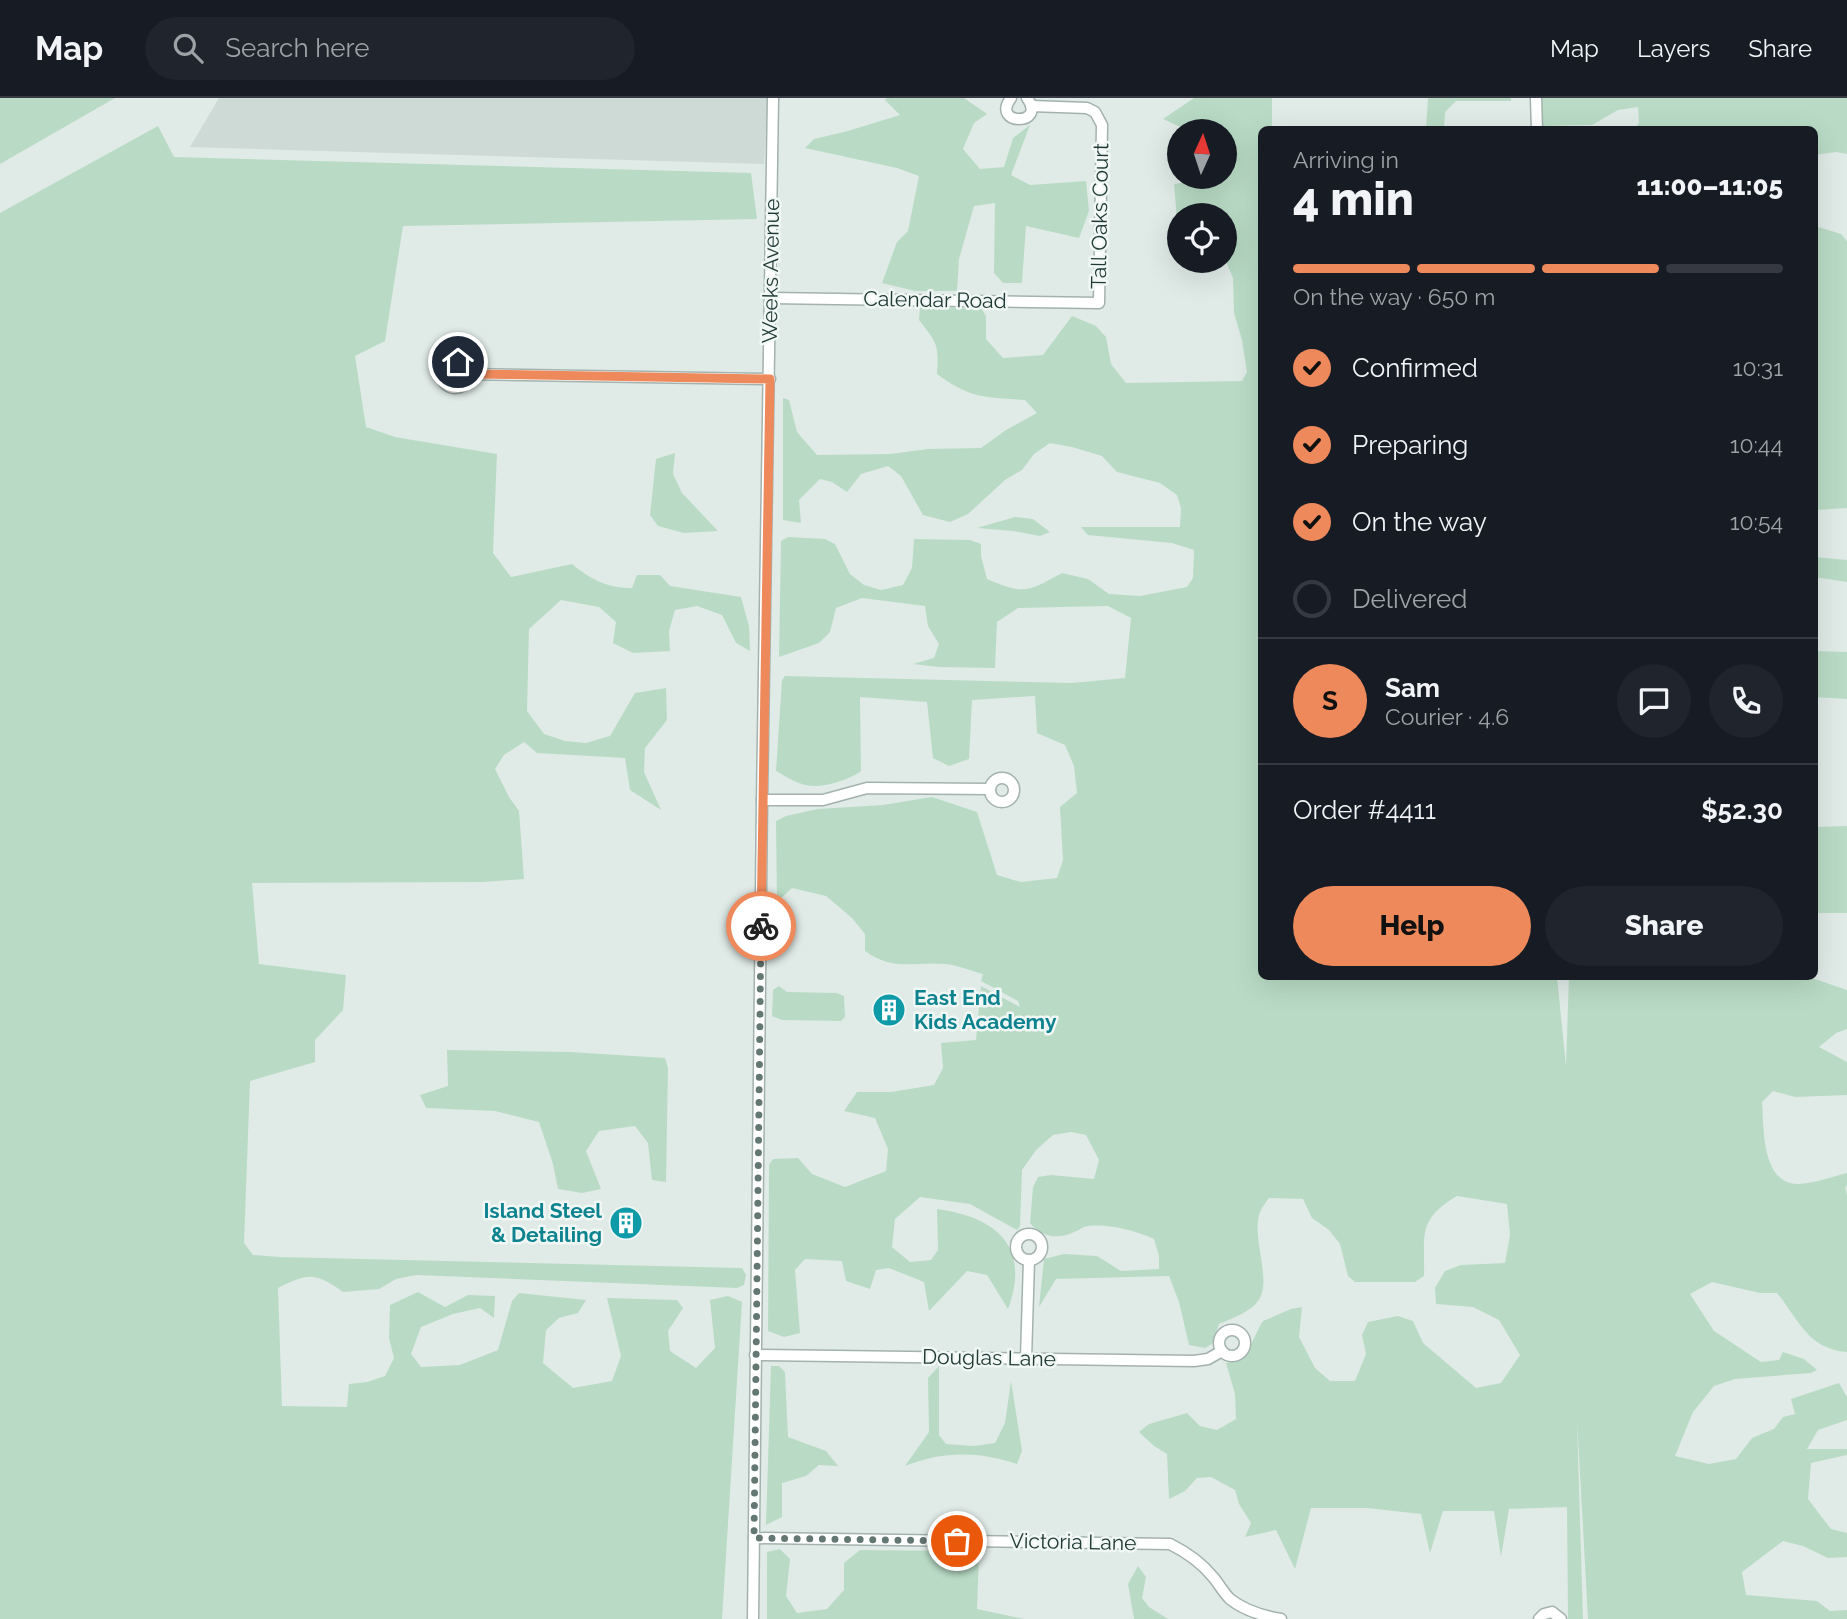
<!DOCTYPE html>
<html lang="en">
<head>
<meta charset="utf-8">
<style>
  :root { --surface:#171b24; --page:#20242c; --text:#f1f3f6; --muted:#9ea1a6; --line:#363941; --accent:#ee895b }
  body { margin:0; font-family:Raleway,sans-serif; background:var(--page); color:var(--text); height:100vh; display:flex; flex-direction:column; font-size:26px; white-space:nowrap }
  * { box-sizing:border-box; margin:0 }
  p { font-size:23px; color:var(--muted) }
  .icon { flex:none; width:38px; height:38px; fill:none; stroke:currentColor; stroke-width:2; stroke-linecap:round; stroke-linejoin:round }
  .map { position:relative; flex:1; overflow:hidden }
  .side { position:absolute; left:1258px; top:28px; width:560px; height:854px; display:flex; flex-direction:column; background:var(--surface); border-radius:10px; box-shadow:0 7px 28px #0002 }
  .side>* { flex:none }
  .needle { width:46px; rotate:3deg }
  .tools { position:absolute; left:1167px; top:21px; display:grid; gap:14px }
  .tools a { display:grid; place-items:center; width:70px; height:70px; border-radius:50%; background:var(--surface); box-shadow:0 7px 28px #0002; font-size:35px }
  .pin { position:absolute; display:grid; place-items:center; width:60px; height:60px; color:#fff; margin:-30px; border:4px solid #fff; border-radius:50%; box-shadow:0 2px 7px #0007 }
  .courier { position:absolute; display:grid; place-items:center; width:70px; height:70px; margin:-35px; border:5px solid #ee895b; border-radius:50%; background:#fff; color:#222; box-shadow:0 2px 9px #0007 }
  .head em { font-style:normal; font-weight:800 }
  .head div { display:flex; flex-direction:column-reverse }
  .head { display:flex; align-items:center; justify-content:space-between; height:119px; padding:0 35px }
  h1 { font-size:46px; font-weight:800; line-height:52px }
  .bar { display:grid; grid-template-columns:repeat(4,1fr); gap:10px 7px; align-content:center; height:84px; padding:0 35px }
  .bar i { height:9px; border-radius:5px; background:var(--line) }
  .bar .on { background:var(--accent) }
  .bar p { grid-column:span 4 }
  .line { display:flex; align-items:center; gap:18px; padding:0 35px; border-top:2px solid var(--line) }
  .line div { flex:1 }
  .round { display:grid; place-items:center; flex:none; width:74px; height:74px; border-radius:37px; background:var(--page) }
  ol { padding:0 35px; list-style:none }
  li { display:flex; align-items:center; gap:21px; height:77px }
  li p { margin-inline-start:auto }
  li .icon { padding:7px; border-radius:50%; background:var(--accent); color:#111; stroke-width:4 }
  li:last-child { color:var(--muted) }
  li i { width:38px; height:38px; border:4px solid var(--line); border-radius:50% }
  .button { display:flex; gap:14px; margin-top:auto; padding:14px 35px }
  .button a { flex:1; height:80px; border-radius:42px; background:var(--accent); color:#111; font-size:28px; font-weight:800; line-height:80px; text-align:center }
  .button a+a { background:var(--page); color:var(--text) }
  header { display:flex; align-items:center; gap:42px; box-sizing:border-box; height:98px; padding:0 35px; background:var(--surface); border-bottom:2px solid var(--line) }
  header strong { font-size:33px }
  nav { display:flex; gap:38px; margin-inline-start:auto; font-size:24px }
  .search { width:490px; height:63px; background:var(--page); display:flex; align-items:center; gap:18px; box-sizing:border-box; padding:0 24px; border-radius:38px; color:var(--muted); font-size:26px }
  .map>svg:first-child { display:block }
</style>
</head>
<body>
<header>
<strong>Map</strong>
<div class="search"><svg class="icon" aria-label="search" viewBox="0 0 24 24"><circle cx="10" cy="10" r="6"/><path d="M15 15l6 6"/></svg>Search here</div>
<nav><a>Map</a><a>Layers</a><a>Share</a></nav>
</header>
<div class="map">
<svg width="1847" height="1521" viewBox="0 0 1847 1521">
  <rect width="100%" height="100%" fill="#e0ebe7"/>
  <path fill="#cedad6" d="M219,0H768L764,66L190,49Z"/>
  <g fill="#b9dbc5">
    <path d="M0,0H115L0,66Z"/>
    <path d="M887,0H964L987,16L974,25L963,51L980,71L1004,69L1013,40L1030,27L1011,77L1030,87L1086,83L1089,113L1079,140L1026,128L1022,185H1003L994,175L995,105L974,108L959,161L957,193H915L882,185L897,144L908,133L919,78L897,70L805,50L814,41L848,33L900,17L885,2Z"/>
    <path d="M1194,0H1272V31L1262,32V878L1557,879L1566,968L1569,879L1806,878L1847,892V931L1836,935L1819,949L1847,964V997L1795,999L1773,993L1762,1004C1764,1029 1761,1086 1798,1086C1814,1085 1832,1079 1847,1075V1088L1845,1089L1847,1097V1254C1808,1251 1799,1222 1777,1195H1760L1712,1184L1690,1196L1714,1233L1761,1264L1779,1262L1783,1254L1804,1261L1817,1272L1811,1275L1735,1281L1714,1288L1693,1314L1675,1358L1709,1366L1736,1361L1752,1340L1774,1331L1783,1319L1795,1316L1791,1301L1839,1285L1847,1299V1322L1818,1332L1807,1351H1847V1357L1811,1365L1808,1401L1831,1431L1847,1435V1459L1828,1460L1803,1448L1783,1443L1742,1474L1746,1497L1817,1503L1830,1513L1847,1512V1521H1588L1577,1321L1583,1521H1568L1567,1409L1509,1411L1501,1459L1494,1413H1443L1430,1455L1421,1416L1367,1410H1311L1295,1471L1276,1432L1245,1439L1251,1425L1239,1406L1235,1392L1211,1379L1197,1380L1185,1393L1169,1401L1167,1356L1154,1348L1139,1334L1149,1326L1187,1315L1200,1328L1217,1332L1236,1321L1235,1296L1226,1265C1251,1259 1251,1242 1263,1223L1291,1211L1302,1209L1299,1239L1315,1270L1330,1283H1355L1366,1256L1362,1237L1368,1224L1398,1218L1413,1223L1423,1245L1476,1290L1501,1285L1520,1257L1499,1222L1473,1209L1436,1206L1435,1190L1445,1173L1461,1167L1505,1165L1510,1137L1507,1106L1457,1098C1417,1122 1425,1136 1424,1178L1415,1184H1355L1348,1178L1340,1146L1329,1132L1312,1120L1303,1101L1269,1100C1266,1104 1262,1109 1260,1114C1251,1137 1271,1180 1260,1200C1253,1213 1233,1220 1219,1226L1212,1246L1205,1250L1189,1247L1179,1204L1169,1178L1056,1181L1039,1209L1044,1161L1064,1156L1097,1158L1121,1173L1159,1171V1158L1154,1141C1137,1133 1103,1124 1084,1129C1081,1130 1078,1133 1074,1134C1057,1142 1042,1139 1030,1125L1033,1089L1038,1079L1051,1077L1094,1081L1099,1062L1086,1037L1071,1034L1053,1037L1036,1052L1022,1072L1020,1128L1017,1132L970,1106L920,1099L895,1121L892,1149L910,1164L931,1162L938,1152L937,1111C997,1119 1031,1149 1008,1211L987,1177L967,1173L929,1213L924,1184L889,1170L876,1172L870,1191L846,1183L842,1163L805,1161L795,1172L800,1235L784,1239L768,1233L769,1067L773,1061L798,1060L812,1076L845,1089L886,1073L888,1051L875,1020L844,1013L857,994H891L934,987L943,970L941,945L976,942L981,888L1020,909L1018,903L981,883L983,876C971,873 957,867 945,866C913,863 894,874 865,853V836L852,820L826,798L792,790L777,804L776,723L786,718L818,711L883,707L932,699L977,714L997,777L1021,784L1057,780L1063,762L1060,709L1077,695L1074,668L1065,647L1037,635L1035,598L972,602L969,661L949,668L933,660L927,604L860,599L861,673C851,681 826,689 813,688C800,688 787,679 776,673L782,582L785,578L1072,585L1125,580L1131,520L1108,508L1018,510L997,524L995,570L939,569L913,566L934,560L939,546L928,528L925,508L862,500L836,510L830,534L819,545L779,559L781,443L788,439L825,441L835,446L850,476L864,487L881,492L903,487L912,470L914,441L970,442L981,446V458L987,481C1024,497 1027,494 1062,475L1088,481L1109,496L1140,498L1187,489L1193,480L1194,452L1172,445L1088,437L1081,429H1180L1181,410L1177,397L1160,385L1117,374L1102,358L1072,349L1050,345L1034,356L1022,372L1005,382L968,416L950,424L923,417L901,378L888,368L861,376L847,394L832,384L820,381L799,402L801,425L783,422V300L789,302L797,334L817,357L890,356L928,351L981,350L1006,332L1037,315L1025,302C984,299 971,301 937,276C939,246 937,245 919,222L920,209L981,210L986,218V241L1003,260L1043,257L1072,218L1096,228L1106,239L1111,266L1126,285L1242,283L1247,274L1242,242L1234,215L1233,180L1225,161V117H1180L1179,145L1174,86L1203,82L1204,79H1225V33H1189L1163,21Z"/>
    <path d="M1428,0H1511V3H1456L1445,14L1444,31H1426Z"/>
    <path d="M1541,0H1847V56L1836,54L1815,57V32L1635,31L1639,25L1638,9L1618,12L1592,27L1542,28Z"/>
    <path d="M158,28L174,59L751,75L757,121L403,128L385,243L355,258L366,329L395,339L497,356L493,455L511,479L572,466C590,481 609,491 632,490L637,477H660L670,488L741,499L749,528L750,553L736,545L722,517L697,508L675,512L669,533L670,553L633,555L613,545L616,524L599,509L561,502L529,531L527,613L544,636L565,643L586,645L610,638L635,595L666,590L667,622L645,650L644,674L661,712L630,692L625,660L537,655L524,644L504,657L495,671L509,699L519,713L524,781L483,784L252,785L259,866L346,877L343,912L315,942V964L250,983L244,1145L253,1157L280,1159L742,1170L746,1177L744,1187L737,1190L416,1177L396,1181L379,1191L343,1194C315,1174 308,1175 278,1190L282,1308L347,1309L349,1286L367,1284L385,1278L394,1260L389,1240L390,1207L418,1194L445,1209L468,1197L495,1198L494,1220L480,1210L453,1216L421,1229L411,1256L421,1269L460,1267L498,1252L512,1203L519,1195L586,1202L578,1215L559,1220L546,1232L543,1265L573,1290L612,1283L621,1258L607,1200L677,1202L683,1210L668,1233L670,1253L696,1270L715,1250L710,1202L728,1198L742,1204L722,1521H0V115Z"/>
    <path d="M1815,128L1841,136L1847,143V410L1815,412Z"/>
    <path d="M675,355L673,376L682,395L718,433L684,435L658,428L650,417L656,361Z"/>
    <path d="M1015,419L1033,421L1050,434L1040,438L1013,433L977,430Z"/>
    <path d="M1815,459L1847,462V484L1815,479Z"/>
    <path d="M1815,553L1847,554V601L1815,599Z"/>
    <path d="M1847,728V815H1815V729Z"/>
    <path d="M779,888L787,894L837,895L844,898L845,919L841,923L782,922L772,918L773,892Z"/>
    <path d="M447,952L570,954L665,960L668,970L666,1084L652,1082L648,1045L635,1028L599,1033L586,1053L601,1091L582,1095L558,1091L553,1066L539,1024L495,1013L426,1010L420,997L448,988Z"/>
    <path d="M771,1268H779L785,1274L788,1339L826,1353L838,1368L819,1367L806,1378L782,1385V1419L766,1427Z"/>
    <path d="M939,1268V1337L946,1346L974,1348L995,1345L1005,1325L1011,1283L1022,1353L1017,1366C978,1353 943,1353 905,1368L929,1334L928,1280Z"/>
    <path d="M780,1451L790,1461L786,1498L797,1515L827,1511L844,1492V1465L860,1452L973,1453L979,1457L977,1511L1024,1521H767V1454Z"/>
    <path d="M1138,1468L1146,1479L1142,1500L1149,1509L1168,1521H1134L1128,1486Z"/>
  </g>
  <g fill="none" stroke-linecap="round" stroke-linejoin="round">
    <defs>
      <g id="minor">
        <path d="M1011,0C990,28 1048,28 1027,0"/>
        <path d="M1536,0L1537,32"/>
        <path d="M771,200L1099,205L1102,27L1095,14L1087,10L1031,8"/>
        <circle cx="455" cy="277" r="13"/>
        <path d="M468,276L770,281"/>
        <circle cx="1002" cy="692" r="12"/>
        <path d="M762,702H823L867,690L990,691"/>
        <circle cx="1029" cy="1149" r="13"/>
        <circle cx="1232" cy="1245" r="13"/>
        <path d="M755,1257L1194,1263L1208,1261L1222,1253"/>
        <path d="M1026,1261L1029,1162"/>
        <path d="M754,1440L1170,1446C1186,1454 1201,1464 1213,1479C1219,1486 1223,1494 1230,1501C1245,1513 1263,1518 1281,1521"/>
        <path d="M753,1521L762,702L773,0"/>
        <path d="M1539,1521L1544,1516L1552,1514L1561,1521"/>
      </g>
    </defs>
    <use href="#minor" stroke="#a3b2ae" stroke-width="13"/>
    <use href="#minor" stroke="#fff" stroke-width="10"/>
  </g>
  <g fill="none" stroke-linecap="round" stroke-linejoin="round">
    <path stroke="#647873" stroke-width="7" stroke-dasharray="0 12.6" d="M761,828L754,1440L957,1443"/>
    <path stroke="#ee895b" stroke-width="9" d="M458,264L465,268L468,276H473L770,281L761,828"/>
  </g>
  <defs>
    <symbol id="building-disc" viewBox="-11 -11 22 22"><circle r="9.5" fill="#0f9aa8" stroke="#f0f7f4"/><path d="M-4-6H4V6H1V3H-1V6H-4ZM-2.5-4.3h1.7v1.8h-1.7ZM.8-4.3h1.7v1.8H.8ZM-2.5-1h1.7V.8h-1.7ZM.8-1h1.7V.8H.8Z" fill="#fff"/></symbol>
  </defs>
  <g fill-rule="evenodd">
    <use href="#building-disc" x="870" y="893" width="38" height="38"/>
    <use href="#building-disc" x="607" y="1106" width="38" height="38"/>
  </g>
  <g text-anchor="middle" stroke-width="5" stroke-linejoin="round" paint-order="stroke">
    <g font-size="21" fill="#213a35" stroke="#f0f7f4">
      <text transform="translate(1100 118) rotate(-89)" y="7">Tall Oaks Court</text>
      <text transform="translate(771 173) rotate(-89)" y="7">Weeks Avenue</text>
      <text transform="translate(935 202) rotate(1)" y="7">Calendar Road</text>
      <text transform="translate(989 1260) rotate(1)" y="7">Douglas Lane</text>
      <text transform="translate(1073 1444) rotate(1)" y="7">Victoria Lane</text>
    </g>
    <g font-size="21" font-weight="bold" fill="#0d838f" stroke="#f0f7f4" text-anchor="start">
      <text x="914" y="907">East End<tspan x="914" dy="24">Kids Academy</tspan></text>
      <text x="602" y="1120" text-anchor="end">Island Steel<tspan x="602" dy="24">&amp; Detailing</tspan></text>
    </g>
  </g>
</svg>
<div class="tools">
<a><svg class="needle" viewBox="-14 -14 28 28"><path d="M0-13l5 13h-10z" fill="#e53935"/><path d="M0 13l5-13h-10z" fill="#9ea1a6"/></svg></a>
<a><svg class="icon" aria-label="locate" viewBox="0 0 24 24"><circle cx="12" cy="12" r="6"/><path d="M12 2v4M12 18v4M2 12h4M18 12h4"/></svg></a>
</div>
<div class="pin" style="left:957px;top:1443px;background:#ea580c"><svg class="icon" aria-label="bag" viewBox="0 0 24 24"><path d="M5 8h14l-1 12H6zM9 8a3 3 0 0 1 6 0"/></svg></div>
<div class="pin" style="left:458px;top:264px;background:#1f2937"><svg class="icon" aria-label="home" viewBox="0 0 24 24"><path d="M3 11l9-7 9 7M6 9v11h12V9"/></svg></div>
<div class="courier" style="left:761px;top:828px"><svg class="icon" aria-label="bike" viewBox="0 0 24 24"><circle cx="6" cy="16" r="4"/><circle cx="18" cy="16" r="4"/><path d="M6 16l4-8h5l3 8M10 8l3 8H6M13 5h3"/></svg></div>
<section class="side">
<div class="head"><div><h1>4 min</h1><p>Arriving in</p></div><em>11:00–11:05</em></div>
<div class="bar"><i class="on"></i><i class="on"></i><i class="on"></i><i></i><p>On the way · 650 m</p></div>
<ol>
<li><svg class="icon" aria-label="check" viewBox="0 0 24 24"><path d="M5 12l5 5 9-10"/></svg>Confirmed<p>10:31</p></li>
<li><svg class="icon" aria-label="check" viewBox="0 0 24 24"><path d="M5 12l5 5 9-10"/></svg>Preparing<p>10:44</p></li>
<li><svg class="icon" aria-label="check" viewBox="0 0 24 24"><path d="M5 12l5 5 9-10"/></svg>On the way<p>10:54</p></li>
<li><i></i>Delivered</li>
</ol>
<div class="line" style="height:126px"><b class="round" style="background:var(--accent);color:#111">S</b><div><b>Sam</b><p>Courier · 4.6</p></div><a class="round"><svg class="icon" aria-label="chat" viewBox="0 0 24 24"><path d="M4 5h16v11H9l-5 4z"/></svg></a><a class="round"><svg class="icon" aria-label="phone" viewBox="0 0 24 24"><path d="M5 4h4l2 5-3 2q2 4 5 5l2-3 5 2v4C11 20 4 13 5 4z"/></svg></a></div>
<div class="line" style="height:91px"><div>Order #4411</div><b>$52.30</b></div>
<div class="button"><a>Help</a><a>Share</a></div>
</section>
</div>
</body>
</html>
